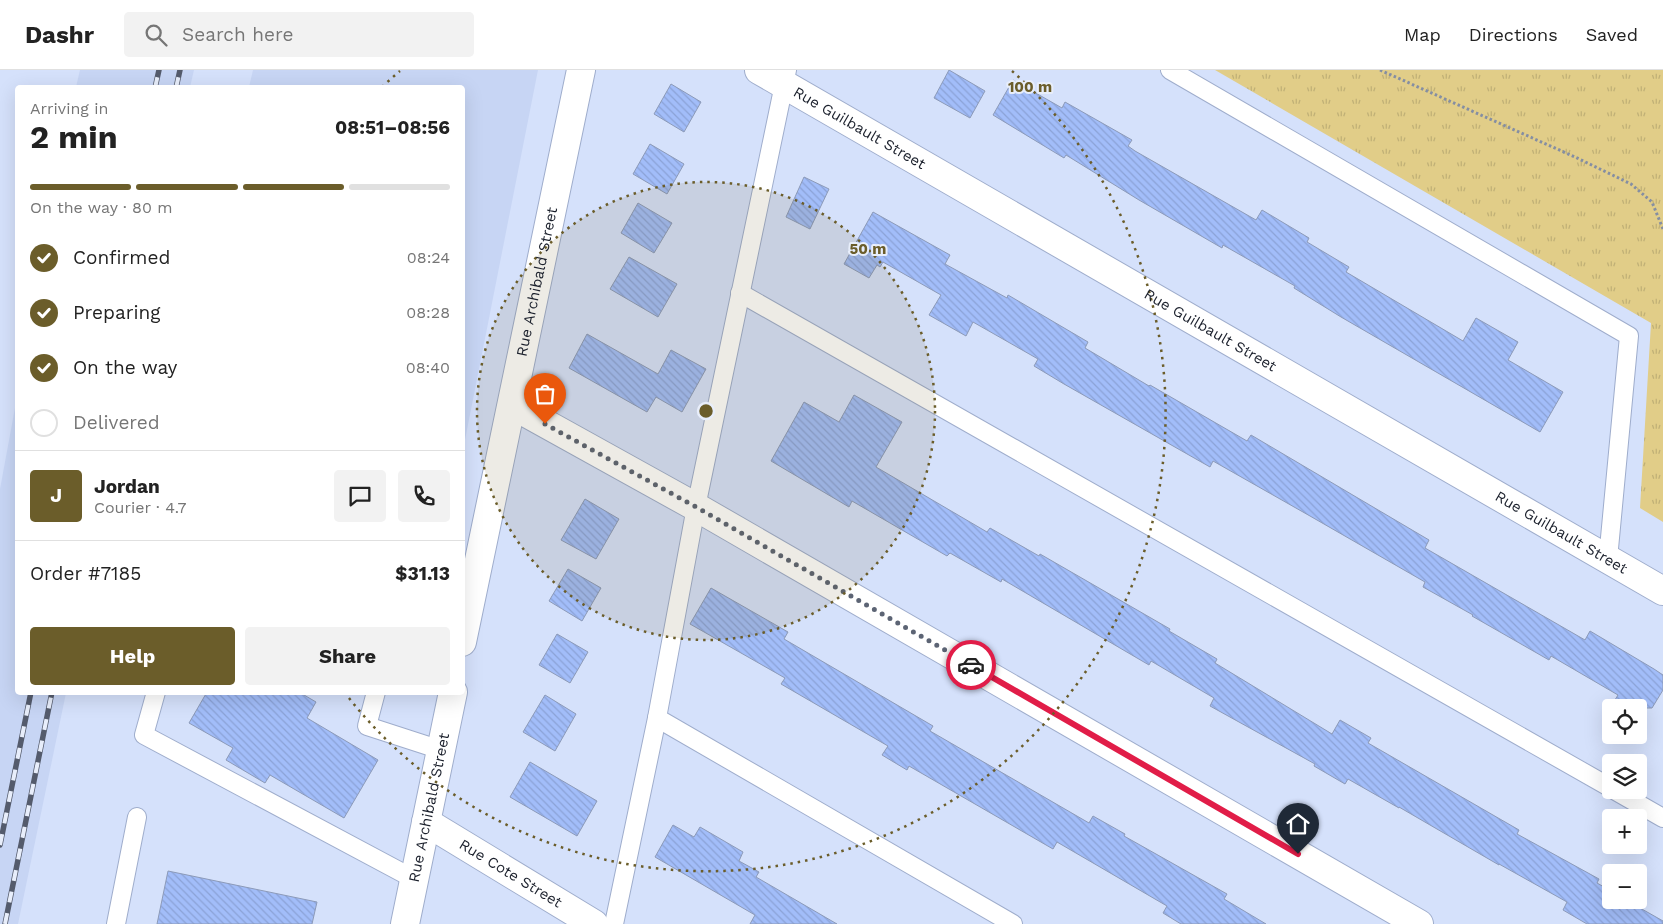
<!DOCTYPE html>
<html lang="en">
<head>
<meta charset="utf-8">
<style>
  :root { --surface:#fff; --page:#f2f2f2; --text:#222; --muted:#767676; --line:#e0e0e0; --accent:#6b5d2a }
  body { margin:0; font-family:"Work Sans",sans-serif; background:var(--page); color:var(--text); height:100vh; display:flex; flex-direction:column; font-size:19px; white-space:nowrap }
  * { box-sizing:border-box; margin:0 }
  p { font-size:16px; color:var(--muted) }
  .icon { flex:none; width:28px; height:28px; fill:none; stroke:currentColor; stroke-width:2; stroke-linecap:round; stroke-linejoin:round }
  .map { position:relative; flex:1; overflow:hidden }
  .side { position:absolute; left:15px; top:15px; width:450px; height:610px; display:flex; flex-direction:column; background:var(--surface); border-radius:5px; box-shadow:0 5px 20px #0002 }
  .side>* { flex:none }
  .buttons { position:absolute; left:1602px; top:629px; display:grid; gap:10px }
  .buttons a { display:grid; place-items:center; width:45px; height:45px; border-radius:5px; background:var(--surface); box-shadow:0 5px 20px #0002; font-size:25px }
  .pin { position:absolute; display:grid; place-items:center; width:42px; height:42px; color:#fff; margin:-51px -21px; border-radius:50% 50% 50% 0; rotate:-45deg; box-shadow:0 0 5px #0007 }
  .pin .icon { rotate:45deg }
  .courier { position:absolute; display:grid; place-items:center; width:50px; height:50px; margin:-25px; border:4px solid #e11d48; border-radius:50%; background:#fff; color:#222; box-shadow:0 1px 6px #0007 }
  .head em { font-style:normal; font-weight:700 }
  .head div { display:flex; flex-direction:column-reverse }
  .head { display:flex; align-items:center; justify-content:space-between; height:85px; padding:0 15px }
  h1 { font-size:32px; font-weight:700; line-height:38px }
  .bar { display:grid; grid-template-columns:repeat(4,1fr); gap:8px 5px; align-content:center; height:60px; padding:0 15px }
  .bar i { height:6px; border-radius:4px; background:var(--line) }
  .bar .on { background:var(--accent) }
  .bar p { grid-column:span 4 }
  .line { display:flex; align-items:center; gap:12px; padding:0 15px; border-top:1px solid var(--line) }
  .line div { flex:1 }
  .round { display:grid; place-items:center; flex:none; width:52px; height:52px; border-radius:5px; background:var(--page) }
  ol { padding:0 15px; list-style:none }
  li { display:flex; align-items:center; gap:15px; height:55px }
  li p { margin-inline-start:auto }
  li .icon { padding:5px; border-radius:50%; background:var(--accent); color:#fff; stroke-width:4 }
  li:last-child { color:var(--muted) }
  li i { width:28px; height:28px; border:2px solid var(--line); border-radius:50% }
  .cta { display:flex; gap:10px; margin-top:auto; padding:10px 15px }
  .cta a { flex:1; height:58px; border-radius:5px; background:var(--accent); color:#fff; font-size:20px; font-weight:700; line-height:58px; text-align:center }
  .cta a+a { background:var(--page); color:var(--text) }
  header { display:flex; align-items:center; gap:30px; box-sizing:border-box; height:70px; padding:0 25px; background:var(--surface); border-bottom:1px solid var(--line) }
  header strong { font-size:24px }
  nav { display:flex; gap:28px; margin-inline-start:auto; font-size:18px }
  .search { width:350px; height:45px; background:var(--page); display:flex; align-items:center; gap:12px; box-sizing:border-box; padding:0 18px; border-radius:5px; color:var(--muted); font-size:19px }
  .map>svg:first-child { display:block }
</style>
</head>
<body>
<header>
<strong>Dashr</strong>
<div class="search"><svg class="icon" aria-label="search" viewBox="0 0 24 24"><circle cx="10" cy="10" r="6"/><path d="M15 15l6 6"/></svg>Search here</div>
<nav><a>Map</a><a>Directions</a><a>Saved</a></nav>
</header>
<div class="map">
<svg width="1663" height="854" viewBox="0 0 1663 854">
  <defs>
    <pattern id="grass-tufts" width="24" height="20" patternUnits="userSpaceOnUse" patternTransform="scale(1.25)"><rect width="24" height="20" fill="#e1cd88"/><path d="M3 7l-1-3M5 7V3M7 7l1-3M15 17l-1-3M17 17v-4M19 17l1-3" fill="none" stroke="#c0b076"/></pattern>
    <pattern id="building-back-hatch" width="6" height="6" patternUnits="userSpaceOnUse" patternTransform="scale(1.25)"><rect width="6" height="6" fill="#a2bdf9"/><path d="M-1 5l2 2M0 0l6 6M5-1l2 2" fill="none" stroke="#8ba2d6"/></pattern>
  </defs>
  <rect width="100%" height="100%" fill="#d5e1fb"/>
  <g fill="#c7d5f4">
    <path d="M80,0H194L190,17H76Z"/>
    <path d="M253,0H538L463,380L462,18L249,17Z"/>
    <path d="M17,327L18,622L66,623L18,854H0V419Z"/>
  </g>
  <path fill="url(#grass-tufts)" d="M1215,0H1663V452L1640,438L1651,253Z"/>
  <g fill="url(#building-back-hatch)" stroke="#8c9ab8">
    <path d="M949,0L985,21L970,48L934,28Z"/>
    <path d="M1013,10L1062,38L1065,32L1132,70L1128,76L1135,81L1256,150L1262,140L1309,168L1307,172L1349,197L1346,202L1463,271L1476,248L1518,272L1508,290L1563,322L1540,362L1341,247L1294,218L1295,216L1223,175L1222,178L1139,130L1066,85L1064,88L993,45Z"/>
    <path d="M671,14L701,32L684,62L654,44Z"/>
    <path d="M650,74L684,94L667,124L633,104Z"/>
    <path d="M804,107L829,119L810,159L786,147Z"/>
    <path d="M638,133L672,153L654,183L621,163Z"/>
    <path d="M873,142L950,185L945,194L1007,228L1008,225L1088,272L1085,278L1149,316L1150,315L1247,371L1251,365L1429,470L1425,478L1585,570L1590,561L1654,599L1663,605V620L1652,638H1610L1618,625L1551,586L1549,590L1472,546L1473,545L1423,517L1425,512L1310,446L1213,391L1210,397L1064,314L1034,296L1038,289L973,252L966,266L929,245L941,225L883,192L880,197L877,195L869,208L844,194Z"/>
    <path d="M629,187L677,214L658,247L610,219Z"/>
    <path d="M587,264L658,304L671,280L706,299L682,342L656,327L647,342L569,298Z"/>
    <path d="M854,325L902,352L876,397L987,462L990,458L1039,486L1040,484L1170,559L1169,561L1217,589L1215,593L1332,664L1340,650L1371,668L1368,673L1519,760L1517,764L1599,809L1597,813L1611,821V830H1626L1663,851V854H1587L1563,840L1567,832L1499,794V795L1399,737V738L1348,709L1345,714L1314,696L1315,694L1210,636L1214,628L1151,591L1149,595L1002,509L1001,512L950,483L947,486L852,431L849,437L771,391L804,332L839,352Z"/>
    <path d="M585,429L619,449L596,489L561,470Z"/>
    <path d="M568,499L601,518L582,551L549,531Z"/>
    <path d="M711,518L788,562L784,569L933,656L930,661L1089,753L1093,746L1125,764L1124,766L1227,824L1224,829L1266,854H1181L1163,843L1167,836L1057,772L1053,779L909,696L907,700L882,685L888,676L781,614L785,608L690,554Z"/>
    <path d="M557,564L588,582L570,613L539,595Z"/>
    <path d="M207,622H299L316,632L307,648L378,690L344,748L270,705L265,713L226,690L233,678L189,653Z"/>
    <path d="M545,625L576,644L555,681L523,662Z"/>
    <path d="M530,692L597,731L577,766L510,727Z"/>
    <path d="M673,755L694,767L700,757L743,782L739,791L759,802L756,807L837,854H750L755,845L655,787Z"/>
    <path d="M168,801L317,832L312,854H157Z"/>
  </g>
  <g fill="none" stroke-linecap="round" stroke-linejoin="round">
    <defs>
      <g id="service">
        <path d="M1170,0L1629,266L1608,489"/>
        <path d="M740,223L1611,718"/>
        <path d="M156,622L144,665L414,809"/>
        <path d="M376,622L367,656L441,680"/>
        <path d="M657,648L1013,854"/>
        <path d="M1614,720L1663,748"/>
        <path d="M116,854L137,747"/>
        <path d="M614,854L657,648L696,437L787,0"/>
      </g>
      <g id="minor">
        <path id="s1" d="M759,0L1663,521"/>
        <path d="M512,335L696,437L1419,854"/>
        <path id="s2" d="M426,752L594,854"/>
      </g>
      <g id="secondary">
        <path id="s3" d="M462,572L581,0"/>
        <path id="s4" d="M405,854L453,622"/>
      </g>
    </defs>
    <use href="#service" stroke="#9fadcc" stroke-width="20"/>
    <use href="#minor" stroke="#9fadcc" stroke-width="30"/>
    <use href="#secondary" stroke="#9fadcc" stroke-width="30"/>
    <path stroke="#858ea2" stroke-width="3" stroke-dasharray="2.5 2.5" stroke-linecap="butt" d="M1380,0L1575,87L1631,114L1652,132L1663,159"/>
    <use href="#service" stroke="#fff" stroke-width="18"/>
    <use href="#minor" stroke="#fff" stroke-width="28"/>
    <use href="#secondary" stroke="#fff" stroke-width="28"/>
    <defs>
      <g id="rail">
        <path d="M155,18L159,0"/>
        <path d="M176,18L180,0"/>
        <path d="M0,775L31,622"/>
        <path d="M5,854L52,622"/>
      </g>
    </defs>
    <use href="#rail" stroke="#545b6c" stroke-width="5.5"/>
    <use href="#rail" stroke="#e8eefb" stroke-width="4" stroke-dasharray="11" stroke-linecap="butt"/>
  </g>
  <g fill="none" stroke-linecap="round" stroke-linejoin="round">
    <path stroke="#5c6474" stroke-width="5" stroke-dasharray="0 9" d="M545,354L696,437L971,595"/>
    <path stroke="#e11d48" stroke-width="6" d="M971,595L1298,784"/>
  </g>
  <circle cx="706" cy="341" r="229" fill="#6b5d2a" fill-opacity=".12"/>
  <g fill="none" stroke="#6b5d2a" stroke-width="2.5" stroke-dasharray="2.5 5">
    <circle cx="706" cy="341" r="229"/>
    <path d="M382 17A458 458 0 0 1 400 1M1012 1A458 458 0 1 1 345 623"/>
  </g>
  <g text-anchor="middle" stroke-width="4" stroke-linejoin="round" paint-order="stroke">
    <g font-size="15" fill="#1b202c" stroke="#e8eefb">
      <text dy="5" stroke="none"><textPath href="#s1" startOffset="116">Rue Guilbault Street</textPath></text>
      <text dy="5" stroke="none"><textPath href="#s3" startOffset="368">Rue Archibald Street</textPath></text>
      <text dy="5" stroke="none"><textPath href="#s1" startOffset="521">Rue Guilbault Street</textPath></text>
      <text dy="5" stroke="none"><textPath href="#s1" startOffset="926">Rue Guilbault Street</textPath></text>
      <text dy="5" stroke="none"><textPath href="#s4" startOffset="119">Rue Archibald Street</textPath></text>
      <text dy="5" stroke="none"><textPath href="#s2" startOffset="99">Rue Cote Street</textPath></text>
    </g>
  </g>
  <circle cx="706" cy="341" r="8" fill="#6b5d2a" stroke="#e8eefb" stroke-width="2.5"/>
  <g font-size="15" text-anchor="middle" font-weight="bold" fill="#6b5d2a" stroke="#e8eefb" stroke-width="4" stroke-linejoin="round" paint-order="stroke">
    <text x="1030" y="22">100 m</text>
    <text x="868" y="184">50 m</text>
  </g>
</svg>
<div class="buttons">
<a><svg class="icon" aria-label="locate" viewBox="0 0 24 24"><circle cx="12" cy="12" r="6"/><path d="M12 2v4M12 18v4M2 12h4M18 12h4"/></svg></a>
<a><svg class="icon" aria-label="layers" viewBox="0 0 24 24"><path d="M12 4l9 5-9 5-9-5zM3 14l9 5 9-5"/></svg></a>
<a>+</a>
<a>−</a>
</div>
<div class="pin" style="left:545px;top:354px;background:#ea580c"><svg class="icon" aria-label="bag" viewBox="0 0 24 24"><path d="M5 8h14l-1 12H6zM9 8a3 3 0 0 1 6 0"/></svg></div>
<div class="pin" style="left:1298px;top:784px;background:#1f2937"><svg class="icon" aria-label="home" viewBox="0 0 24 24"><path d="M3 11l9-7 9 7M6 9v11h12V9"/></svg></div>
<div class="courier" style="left:971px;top:595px"><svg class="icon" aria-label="car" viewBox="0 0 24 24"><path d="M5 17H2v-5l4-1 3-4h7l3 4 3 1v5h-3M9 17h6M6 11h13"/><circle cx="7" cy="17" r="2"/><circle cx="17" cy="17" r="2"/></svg></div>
<section class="side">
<div class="head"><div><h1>2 min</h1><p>Arriving in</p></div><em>08:51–08:56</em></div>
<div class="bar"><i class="on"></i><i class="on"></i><i class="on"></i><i></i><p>On the way · 80 m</p></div>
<ol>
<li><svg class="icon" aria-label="check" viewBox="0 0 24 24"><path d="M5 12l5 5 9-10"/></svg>Confirmed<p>08:24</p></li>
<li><svg class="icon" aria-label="check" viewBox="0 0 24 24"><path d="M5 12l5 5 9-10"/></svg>Preparing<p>08:28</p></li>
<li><svg class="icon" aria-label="check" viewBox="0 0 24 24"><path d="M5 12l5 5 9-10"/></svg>On the way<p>08:40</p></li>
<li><i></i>Delivered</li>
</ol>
<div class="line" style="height:90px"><b class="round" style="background:var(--accent);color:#fff">J</b><div><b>Jordan</b><p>Courier · 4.7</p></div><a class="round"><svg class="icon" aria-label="chat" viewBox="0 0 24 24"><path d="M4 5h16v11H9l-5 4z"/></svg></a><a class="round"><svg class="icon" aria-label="phone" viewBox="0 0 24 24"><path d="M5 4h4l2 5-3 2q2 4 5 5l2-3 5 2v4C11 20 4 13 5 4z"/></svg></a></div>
<div class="line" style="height:65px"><div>Order #7185</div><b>$31.13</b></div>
<div class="cta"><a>Help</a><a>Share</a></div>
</section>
</div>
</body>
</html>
